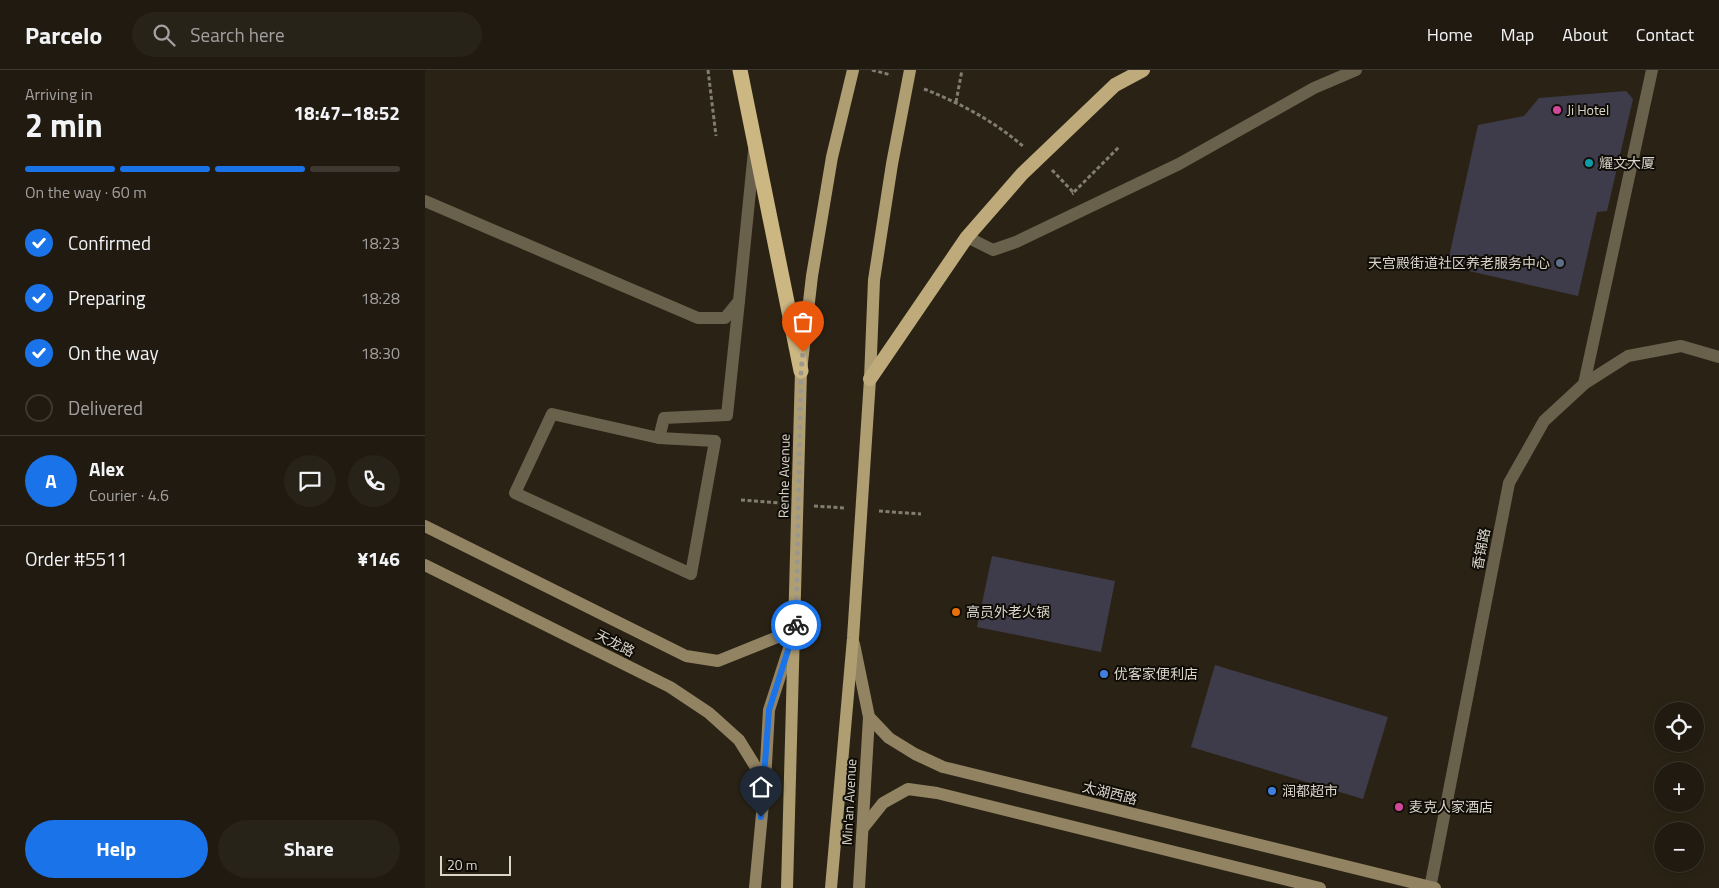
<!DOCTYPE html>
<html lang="en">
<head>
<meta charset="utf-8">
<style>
  :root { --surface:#201a10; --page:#282319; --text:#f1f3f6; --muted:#a2a19f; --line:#3d3830; --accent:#1a73e8 }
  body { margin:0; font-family:"Titillium Web","Noto Sans SC",sans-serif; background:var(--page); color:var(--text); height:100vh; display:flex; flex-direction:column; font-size:19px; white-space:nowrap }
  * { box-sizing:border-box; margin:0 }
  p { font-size:16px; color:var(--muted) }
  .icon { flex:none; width:28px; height:28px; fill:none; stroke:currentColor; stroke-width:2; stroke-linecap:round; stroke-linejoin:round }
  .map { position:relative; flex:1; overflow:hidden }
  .details { display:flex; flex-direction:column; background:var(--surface); width:425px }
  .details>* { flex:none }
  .fabs { position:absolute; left:1229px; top:632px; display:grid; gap:10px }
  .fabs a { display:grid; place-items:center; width:50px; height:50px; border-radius:50%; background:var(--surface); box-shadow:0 2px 8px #0003,0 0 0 1px var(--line); font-size:25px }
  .scale { position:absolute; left:15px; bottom:12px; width:71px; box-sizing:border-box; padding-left:5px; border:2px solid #dad6cc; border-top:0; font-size:14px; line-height:18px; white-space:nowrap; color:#dad6cc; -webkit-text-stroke:4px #100d07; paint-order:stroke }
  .pin { position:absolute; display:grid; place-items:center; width:42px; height:42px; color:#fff; margin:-51px -21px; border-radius:50% 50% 50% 0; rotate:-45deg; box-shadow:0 0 5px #0007 }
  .pin .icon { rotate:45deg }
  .courier { position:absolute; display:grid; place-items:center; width:50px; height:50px; margin:-25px; border:4px solid #1a73e8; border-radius:50%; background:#fff; color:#222; box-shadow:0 1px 6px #0007 }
  .summary em { font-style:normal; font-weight:700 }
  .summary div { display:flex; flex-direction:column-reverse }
  .summary { display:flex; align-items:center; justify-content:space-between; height:85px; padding:0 25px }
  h1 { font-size:32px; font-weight:700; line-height:38px }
  .bar { display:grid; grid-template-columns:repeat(4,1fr); gap:8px 5px; align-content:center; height:60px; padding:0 25px }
  .bar i { height:6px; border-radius:4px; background:var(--line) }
  .bar .selected { background:var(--accent) }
  .bar p { grid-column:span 4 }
  .line { display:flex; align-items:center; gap:12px; padding:0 25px; border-top:1px solid var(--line) }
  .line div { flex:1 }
  .round { display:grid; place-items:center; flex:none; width:52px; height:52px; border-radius:26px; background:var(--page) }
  ol { padding:0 25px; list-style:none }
  li { display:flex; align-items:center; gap:15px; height:55px }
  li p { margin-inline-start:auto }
  li .icon { padding:5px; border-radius:50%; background:var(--accent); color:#fff; stroke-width:4 }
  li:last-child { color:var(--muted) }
  li i { width:28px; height:28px; border:2px solid var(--line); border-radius:50% }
  .primary-button { display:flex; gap:10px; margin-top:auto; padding:10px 25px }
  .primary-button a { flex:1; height:58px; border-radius:30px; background:var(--accent); color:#fff; font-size:20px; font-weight:700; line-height:58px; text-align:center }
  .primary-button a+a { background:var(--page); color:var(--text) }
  header { display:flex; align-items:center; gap:30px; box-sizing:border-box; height:70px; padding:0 25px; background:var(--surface); border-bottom:1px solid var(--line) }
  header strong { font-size:24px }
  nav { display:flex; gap:28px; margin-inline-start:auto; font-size:18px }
  .search { width:350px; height:45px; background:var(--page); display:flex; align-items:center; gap:12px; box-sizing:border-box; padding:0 18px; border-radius:28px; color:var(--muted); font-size:19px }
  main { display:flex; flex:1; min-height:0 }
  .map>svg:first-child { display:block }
</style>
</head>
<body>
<header>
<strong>Parcelo</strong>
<div class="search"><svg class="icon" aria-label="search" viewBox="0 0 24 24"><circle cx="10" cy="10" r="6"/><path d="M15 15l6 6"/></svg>Search here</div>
<nav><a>Home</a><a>Map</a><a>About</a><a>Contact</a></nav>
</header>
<main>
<section class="details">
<div class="summary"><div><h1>2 min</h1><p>Arriving in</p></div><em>18:47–18:52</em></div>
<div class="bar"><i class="selected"></i><i class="selected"></i><i class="selected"></i><i></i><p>On the way · 60 m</p></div>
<ol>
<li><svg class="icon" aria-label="check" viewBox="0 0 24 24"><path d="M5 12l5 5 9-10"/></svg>Confirmed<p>18:23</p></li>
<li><svg class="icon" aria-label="check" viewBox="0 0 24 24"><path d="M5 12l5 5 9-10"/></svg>Preparing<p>18:28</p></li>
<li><svg class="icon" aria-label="check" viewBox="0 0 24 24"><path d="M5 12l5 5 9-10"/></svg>On the way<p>18:30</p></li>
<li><i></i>Delivered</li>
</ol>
<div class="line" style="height:90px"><b class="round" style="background:var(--accent);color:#fff">A</b><div><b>Alex</b><p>Courier · 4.6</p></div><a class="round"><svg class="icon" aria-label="chat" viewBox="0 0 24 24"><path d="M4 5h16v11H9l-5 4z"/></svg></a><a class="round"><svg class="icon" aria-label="phone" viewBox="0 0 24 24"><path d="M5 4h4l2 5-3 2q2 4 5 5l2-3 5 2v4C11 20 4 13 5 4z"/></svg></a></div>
<div class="line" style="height:65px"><div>Order #5511</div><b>¥146</b></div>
<div class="primary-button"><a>Help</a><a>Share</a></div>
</section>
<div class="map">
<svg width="1294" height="818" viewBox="0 0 1294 818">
  <rect width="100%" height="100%" fill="#2a2315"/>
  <g fill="#3e3b4b">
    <path d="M1201,21L1208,29L1182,141L1172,142L1153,226L1022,196L1053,55L1099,46L1114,28Z"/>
    <path d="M567,486L690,511L676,582L552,557Z"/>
    <path d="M790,595L963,647L938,729L766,677Z"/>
  </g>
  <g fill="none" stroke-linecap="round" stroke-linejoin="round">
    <g stroke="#827d71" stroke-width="3" stroke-dasharray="4 2.5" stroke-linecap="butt">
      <path d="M283,0L291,66"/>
      <path d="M447,0L466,5"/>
      <path d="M499,19C535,33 569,51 599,77"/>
      <path d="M531,32L537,0"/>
      <path d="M627,100L649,123L647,124"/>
      <path d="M649,122L694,77"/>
      <path d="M316,430L355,433"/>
      <path d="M389,436L420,438"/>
      <path d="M454,441L496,444"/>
    </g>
    <g stroke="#6a614d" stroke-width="12">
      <path d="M542,167L568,180L591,172L754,94L889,18L931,0"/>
      <path d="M1159,314L1227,0"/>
      <path d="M127,344L234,368L290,371L266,504L90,423Z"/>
      <path d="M234,368L239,348L302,345L314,231"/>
    </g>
    <path stroke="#6a614d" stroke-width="12" d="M0,131L273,248H300L314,231L329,81"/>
    <path stroke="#6a614d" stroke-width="12" d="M1005,818L1084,413L1119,351L1159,314L1203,286L1256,276L1294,287"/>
    <g stroke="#928462" stroke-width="12">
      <path d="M0,456L261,586L293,591L370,560"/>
      <path d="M0,495L245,617L284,643L314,670L340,712"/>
      <path d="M429,574L444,647L464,668L490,684L518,697L1010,818"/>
      <path d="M438,758L458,733L483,719L512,723L895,818"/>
      <path d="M330,818L340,712L344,640L367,569"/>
      <path d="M434,818L444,647"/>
    </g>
    <g stroke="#b09e73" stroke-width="12">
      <path d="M362,818L376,301L387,206L407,87L428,0"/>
      <path d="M406,818L428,568L445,309L449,210L467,94L485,0"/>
    </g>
    <path stroke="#beaa7a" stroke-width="14" d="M445,309L542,167L597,104L690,15L718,0"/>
    <path stroke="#ccb682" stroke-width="15" d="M315,0L376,301"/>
  </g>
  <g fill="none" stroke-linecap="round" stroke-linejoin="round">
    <path stroke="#9c978c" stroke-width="5" stroke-dasharray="0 9" d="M371,555L376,302L378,282"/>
    <path stroke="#1a73e8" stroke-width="6" d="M336,747L344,640L371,555"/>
  </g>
  <g fill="#d1479c" stroke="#100d07" stroke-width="2">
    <circle cx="1132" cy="40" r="5"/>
    <circle cx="974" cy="737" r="5"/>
  </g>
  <circle fill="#0f9aa8" stroke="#100d07" stroke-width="2" cx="1164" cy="93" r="5"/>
  <circle fill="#5c6f8a" stroke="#100d07" stroke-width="2" cx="1135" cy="193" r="5"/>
  <circle fill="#e8710a" stroke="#100d07" stroke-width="2" cx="531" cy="542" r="5"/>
  <g fill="#3f7fe0" stroke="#100d07" stroke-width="2">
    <circle cx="679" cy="604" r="5"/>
    <circle cx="847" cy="721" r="5"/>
  </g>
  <g text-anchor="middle" stroke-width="4" stroke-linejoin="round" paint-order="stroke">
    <g font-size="14" fill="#dad6cc" stroke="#100d07" text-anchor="start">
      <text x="1142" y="45">Ji Hotel</text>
      <text x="1174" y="98">耀文大厦</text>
      <text x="1125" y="198" text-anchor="end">天宫殿街道社区养老服务中心</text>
      <text x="541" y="547">高员外老火锅</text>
      <text x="689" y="609">优客家便利店</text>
      <text x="857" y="726">润都超市</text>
      <text x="984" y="742">麦克人家酒店</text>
    </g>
    <g font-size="14" fill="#dad6cc" stroke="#100d07">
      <text transform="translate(359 406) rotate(-89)" y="5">Renhe Avenue</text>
      <text transform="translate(1056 479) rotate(-79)" y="5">香锦路</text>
      <text transform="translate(190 573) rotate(27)" y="5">天龙路</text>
      <text transform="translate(685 723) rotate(14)" y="5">太湖西路</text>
      <text transform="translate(424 732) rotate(-87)" y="5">Min'an Avenue</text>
    </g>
  </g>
</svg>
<div class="fabs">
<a><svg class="icon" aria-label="locate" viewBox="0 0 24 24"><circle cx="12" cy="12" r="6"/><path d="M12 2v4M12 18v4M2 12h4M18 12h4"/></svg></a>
<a>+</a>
<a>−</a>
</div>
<div class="scale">20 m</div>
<div class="pin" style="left:378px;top:282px;background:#ea580c"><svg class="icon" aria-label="bag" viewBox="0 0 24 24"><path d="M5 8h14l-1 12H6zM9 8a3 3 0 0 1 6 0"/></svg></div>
<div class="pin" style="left:336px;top:747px;background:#1f2937"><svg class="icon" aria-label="home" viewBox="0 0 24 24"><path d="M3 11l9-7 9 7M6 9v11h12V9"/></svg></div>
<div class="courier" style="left:371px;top:555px"><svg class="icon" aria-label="bike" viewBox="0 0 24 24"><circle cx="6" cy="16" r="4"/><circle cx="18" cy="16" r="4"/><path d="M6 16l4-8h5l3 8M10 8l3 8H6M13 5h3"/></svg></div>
</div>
</main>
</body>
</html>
